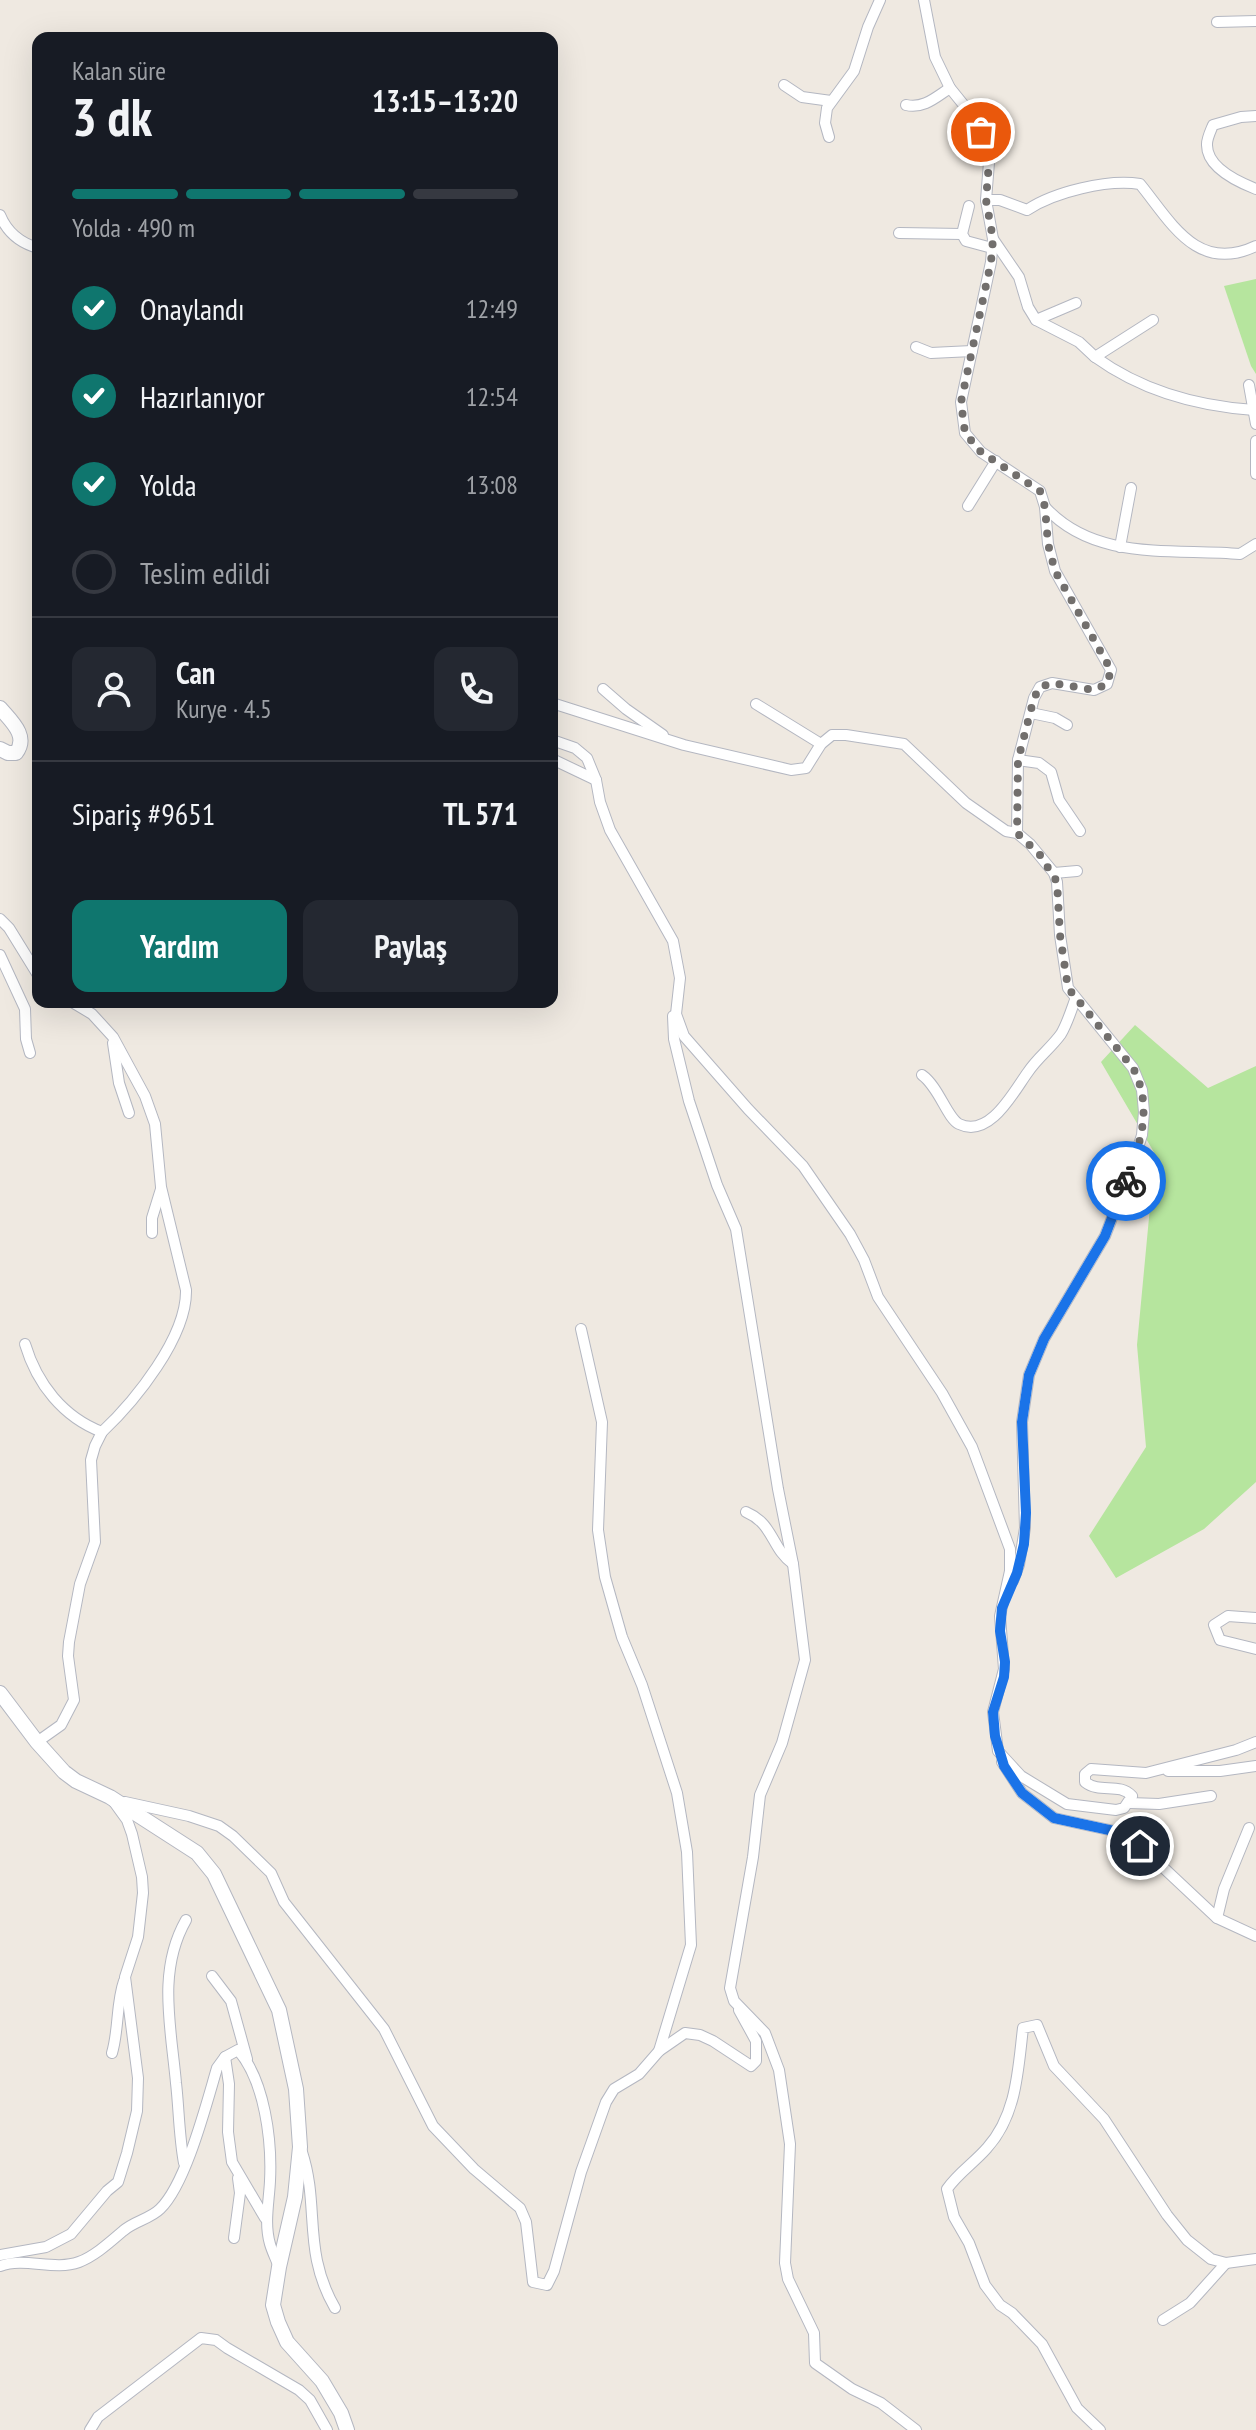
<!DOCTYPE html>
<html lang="tr">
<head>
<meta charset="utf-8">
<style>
  :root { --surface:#171b24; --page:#242831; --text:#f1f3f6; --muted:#9ea1a6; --line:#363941; --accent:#0f766e }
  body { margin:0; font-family:"PT Sans Narrow",sans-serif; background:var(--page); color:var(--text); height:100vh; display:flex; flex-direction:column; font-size:30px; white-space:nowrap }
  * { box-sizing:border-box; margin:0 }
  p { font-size:26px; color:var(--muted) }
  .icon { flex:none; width:44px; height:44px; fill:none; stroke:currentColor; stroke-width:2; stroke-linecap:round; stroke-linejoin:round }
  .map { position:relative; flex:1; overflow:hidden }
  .details { position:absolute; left:32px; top:32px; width:526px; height:976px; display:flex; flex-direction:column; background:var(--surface); border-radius:16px; box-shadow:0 8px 32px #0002 }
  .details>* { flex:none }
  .pin { position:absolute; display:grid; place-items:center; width:68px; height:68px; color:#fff; margin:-34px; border:4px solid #fff; border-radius:50%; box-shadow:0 2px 8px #0007 }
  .courier { position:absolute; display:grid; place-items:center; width:80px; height:80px; margin:-40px; border:6px solid #1a73e8; border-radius:50%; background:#fff; color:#222; box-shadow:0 2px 10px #0007 }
  .head em { font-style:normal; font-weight:600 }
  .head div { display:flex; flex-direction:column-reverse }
  .head { display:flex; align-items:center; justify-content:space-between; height:136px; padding:0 40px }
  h1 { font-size:52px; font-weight:600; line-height:60px }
  .bar { display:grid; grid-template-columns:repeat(4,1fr); gap:12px 8px; align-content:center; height:96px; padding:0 40px }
  .bar i { height:10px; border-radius:6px; background:var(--line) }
  .bar .selected { background:var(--accent) }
  .bar p { grid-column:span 4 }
  .line { display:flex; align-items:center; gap:20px; padding:0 40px; border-top:2px solid var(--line) }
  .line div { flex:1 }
  .round { display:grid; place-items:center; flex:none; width:84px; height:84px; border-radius:16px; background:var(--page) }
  ol { padding:0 40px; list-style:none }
  li { display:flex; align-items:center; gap:24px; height:88px }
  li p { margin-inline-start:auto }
  li .icon { padding:8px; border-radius:50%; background:var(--accent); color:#fff; stroke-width:4 }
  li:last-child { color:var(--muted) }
  li i { width:44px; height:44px; border:4px solid var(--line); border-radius:50% }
  .button { display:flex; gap:16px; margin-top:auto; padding:16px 40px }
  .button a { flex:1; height:92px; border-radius:16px; background:var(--accent); color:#fff; font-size:32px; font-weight:600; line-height:92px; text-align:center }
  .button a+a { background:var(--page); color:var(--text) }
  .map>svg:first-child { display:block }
</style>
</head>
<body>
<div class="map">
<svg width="1256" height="2430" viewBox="0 0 1256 2430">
  <rect width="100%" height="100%" fill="#efe9e1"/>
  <g fill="#b6e59e">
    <path d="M1256,279V374L1251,366L1224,286Z"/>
    <path d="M1135,1025L1208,1088L1256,1066V1482L1204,1529L1116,1578L1089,1536L1146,1447L1137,1345L1155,1154L1101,1062Z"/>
  </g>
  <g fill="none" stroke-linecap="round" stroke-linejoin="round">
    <defs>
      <g id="street">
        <path d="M924,0L935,57L950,88L971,114L990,150L986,200L993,239L991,262L961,402L965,433L981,452L1040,491L1045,507L1048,544L1055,571L1111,670L1107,684L1094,690L1052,683L1040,687L1034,698L1018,760L1017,833"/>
        <path d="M1217,22L1256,21"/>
        <path d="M784,85L802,97L831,101"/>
        <path d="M906,105C924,109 936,97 950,88"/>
        <path d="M1256,116L1241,117L1213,125C1211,130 1207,138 1207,144C1206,167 1238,182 1256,189"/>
        <path d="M829,137L825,123L827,108L854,71L868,27L880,0"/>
        <path d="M986,200H1000L1027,210C1054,192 1107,179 1140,184C1171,222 1197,274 1256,246"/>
        <path d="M969,206L962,234L966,241L992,248"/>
        <path d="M0,215C7,232 20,243 38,248"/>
        <path d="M899,233L962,234"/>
        <path d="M993,239L1019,277L1028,307L1036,320L1079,342L1095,357L1153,320"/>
        <path d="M1036,320L1076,303"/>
        <path d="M916,347L931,353L972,351"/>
        <path d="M1095,357C1142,391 1196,406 1254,410"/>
        <path d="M1249,385L1256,424"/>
        <path d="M1256,441V474"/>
        <path d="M968,506L996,461"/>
        <path d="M1045,507C1095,562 1173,548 1240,554L1256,544"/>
        <path d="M1120,547L1131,488"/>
        <path d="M603,689L626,709L663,735"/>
        <path d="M552,703L684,745L791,770L806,768L821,744L832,735H846L904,744L966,803L1006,831L1017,833L1030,844L1054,873L1057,882L1060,935L1068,988L1133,1068L1142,1090L1144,1112L1142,1135L1133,1164L1105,1236L1044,1339L1029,1375L1022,1422L1025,1528L1019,1565L1013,1581"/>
        <path d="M756,704L821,744"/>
        <path d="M1031,713L1055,718L1067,725"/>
        <path d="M552,740L575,748L587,758L596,780L600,802L610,830L673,941L680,978L676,1014L684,1036L748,1109L803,1166L850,1234L864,1260L878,1297L942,1393L972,1447L1010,1549V1571L1000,1616L1004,1669L993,1712L998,1751L1021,1776L1067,1804L1116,1810L1124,1808L1132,1796C1119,1782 1100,1794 1085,1782V1774L1091,1769L1146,1773L1236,1750L1256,1742"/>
        <path d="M552,759L596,780"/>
        <path d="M1018,760L1039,763L1051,772L1059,800L1080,831"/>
        <path d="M1054,873L1077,871"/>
        <path d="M0,919L9,928L38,975"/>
        <path d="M0,955L25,1009L26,1039L30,1053"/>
        <path d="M673,1016L674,1039L689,1101L717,1185L736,1229L778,1489L793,1564L805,1660L782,1743L760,1795L753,1857L730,1988L734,2001L765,2033L779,2070L790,2144L785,2263L788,2279L814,2333L815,2363L852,2389L881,2403L916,2430"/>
        <path d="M113,1043L119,1083L129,1113"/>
        <path d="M922,1075C939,1087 947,1118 959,1124C990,1139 1014,1091 1028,1072C1037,1058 1051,1048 1061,1034C1067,1024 1071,1011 1075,1000"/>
        <path d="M152,1233V1218L161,1189"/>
        <path d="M581,1329L602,1422L598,1530L605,1577L622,1637L642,1685L677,1793L687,1852L691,1945L659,2051"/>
        <path d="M25,1344C37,1384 63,1417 102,1432"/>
        <path d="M746,1512C774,1524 771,1548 793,1564"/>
        <path d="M1256,1618L1228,1616L1214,1625L1220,1640L1256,1649"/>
        <path d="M37,1742L61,1725L74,1700L68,1656L69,1642L80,1584L95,1542L91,1460L95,1446L102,1432C135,1401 187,1337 186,1290L161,1187L155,1124L145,1096L113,1037L92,1014L72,1002"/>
        <path d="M1002,1762L1022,1793L1054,1818L1114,1831L1128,1838L1152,1857L1217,1918L1256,1936"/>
        <path d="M1168,1771H1220L1256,1766"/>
        <path d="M125,1802L189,1816L219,1826L233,1836L271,1873L284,1902L384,2029L433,2126L474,2169L520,2208L526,2222L533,2282L547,2285L554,2271L581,2172L606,2102L614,2089L639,2074L659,2051L685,2033L700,2035L713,2041L751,2066L756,2061V2041L739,2010"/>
        <path d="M1129,1803L1159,1804L1211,1796"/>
        <path d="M1217,1918L1224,1889L1249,1828"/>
        <path d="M212,1976L231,2001L247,2059"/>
        <path d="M112,2053C119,2029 116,2004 124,1981"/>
        <path d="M225,2057L229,2084L228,2132L232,2162L265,2218"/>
        <path d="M302,2152C320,2207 302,2251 335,2308"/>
        <path d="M184,2163C179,2136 179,2109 176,2083C171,2027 157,1971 186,1920"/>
        <path d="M234,2238L240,2193L238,2178"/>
        <path d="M0,2255L46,2247L71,2234L107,2191L118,2182L127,2153L137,2111L138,2078L125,1977L138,1937L143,1893L142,1877L132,1834L127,1820L114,1802"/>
        <path d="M0,2266C25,2257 54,2271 79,2262C95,2256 110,2242 123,2231C134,2221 150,2219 160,2209C186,2184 206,2105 217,2068L225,2057L238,2050C265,2081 272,2141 270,2181C269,2202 264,2223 270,2244C272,2251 276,2259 279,2267"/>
        <path d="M1163,2320L1190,2303L1226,2263"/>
        <path d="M90,2430L98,2417L201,2338L216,2340L227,2348L299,2390L310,2400L327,2430"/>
        <path d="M1100,2430L1077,2408L1042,2344L1012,2313L1000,2305L985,2285L969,2243L954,2217L947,2189C958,2173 974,2163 987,2148C1017,2115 1018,2069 1023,2028L1037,2025L1054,2066L1104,2119L1167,2215L1187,2240L1211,2259L1226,2263L1256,2259"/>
      </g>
      <g id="secondary">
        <path d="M0,708C11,721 29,736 16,753H8L0,749"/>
        <path d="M0,1693L37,1742L64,1772L76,1781L110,1797L197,1853L214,1874L279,2010L296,2089L300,2147L295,2197L279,2267L273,2305L278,2322L287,2342L322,2381L341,2413L347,2430"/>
      </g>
    </defs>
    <use href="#street" stroke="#b4b7c1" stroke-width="12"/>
    <use href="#secondary" stroke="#b4b7c1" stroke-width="16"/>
    <use href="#street" stroke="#fff" stroke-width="10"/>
    <use href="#secondary" stroke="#fff" stroke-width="14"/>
  </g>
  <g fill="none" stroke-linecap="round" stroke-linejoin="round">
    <path stroke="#726f6d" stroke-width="8" stroke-dasharray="0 14.4" d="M981,132L990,150L986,200L993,239L991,262L961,402L965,433L981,452L1040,491L1045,507L1048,544L1055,571L1111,670L1107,684L1094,690L1052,683L1040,687L1034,698L1018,760L1017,833L1040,855L1057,882L1060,935L1068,988L1133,1068C1153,1106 1141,1143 1126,1181"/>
    <path stroke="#1a73e8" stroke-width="10" d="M1126,1181L1105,1236L1044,1339L1029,1375L1022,1422L1026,1513L1024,1544L1017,1573L1002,1608L1000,1631L1005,1662L1004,1677L993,1712L995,1736L1004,1766L1022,1793L1054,1818L1114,1831L1140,1846"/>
  </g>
</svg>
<div class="pin" style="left:981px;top:132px;background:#ea580c"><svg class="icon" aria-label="bag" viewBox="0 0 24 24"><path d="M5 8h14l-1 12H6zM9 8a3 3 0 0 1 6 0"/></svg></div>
<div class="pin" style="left:1140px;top:1846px;background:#1f2937"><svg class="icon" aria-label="home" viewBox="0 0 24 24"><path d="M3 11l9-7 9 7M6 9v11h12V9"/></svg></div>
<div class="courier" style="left:1126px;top:1181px"><svg class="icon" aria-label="bike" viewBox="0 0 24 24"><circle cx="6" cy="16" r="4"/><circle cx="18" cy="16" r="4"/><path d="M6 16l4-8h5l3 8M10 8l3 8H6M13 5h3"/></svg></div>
<section class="details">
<div class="head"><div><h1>3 dk</h1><p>Kalan süre</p></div><em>13:15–13:20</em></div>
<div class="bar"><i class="selected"></i><i class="selected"></i><i class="selected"></i><i></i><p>Yolda · 490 m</p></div>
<ol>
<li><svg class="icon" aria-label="check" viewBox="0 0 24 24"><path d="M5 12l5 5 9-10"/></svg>Onaylandı<p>12:49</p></li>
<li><svg class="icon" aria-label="check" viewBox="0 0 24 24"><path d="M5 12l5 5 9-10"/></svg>Hazırlanıyor<p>12:54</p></li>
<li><svg class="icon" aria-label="check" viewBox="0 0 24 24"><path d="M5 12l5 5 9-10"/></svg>Yolda<p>13:08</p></li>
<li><i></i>Teslim edildi</li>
</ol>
<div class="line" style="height:144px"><a class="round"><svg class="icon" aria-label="person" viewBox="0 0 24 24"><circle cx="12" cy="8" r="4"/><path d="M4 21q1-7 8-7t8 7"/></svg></a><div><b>Can</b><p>Kurye · 4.5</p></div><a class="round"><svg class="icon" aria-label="phone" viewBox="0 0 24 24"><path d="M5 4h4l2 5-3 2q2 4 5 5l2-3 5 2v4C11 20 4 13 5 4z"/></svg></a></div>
<div class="line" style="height:104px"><div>Sipariş #9651</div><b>TL 571</b></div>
<div class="button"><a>Yardım</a><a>Paylaş</a></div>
</section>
</div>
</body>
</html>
